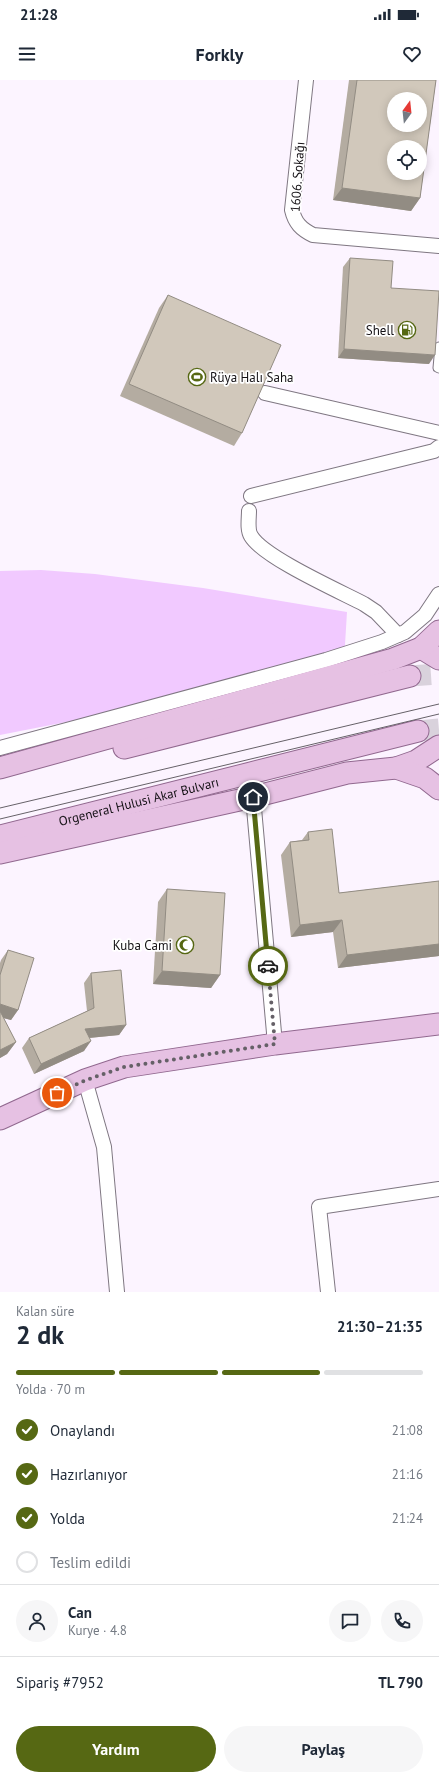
<!DOCTYPE html>
<html lang="tr">
<head>
<meta charset="utf-8">
<style>
  :root { --surface:#fff; --page:#f6f6f7; --text:#1f2937; --muted:#747a83; --line:#e0e1e3; --accent:#566813 }
  body { margin:0; font-family:"PT Sans",sans-serif; background:var(--page); color:var(--text); height:100vh; display:flex; flex-direction:column; font-size:15px; white-space:nowrap }
  * { box-sizing:border-box; margin:0 }
  p { font-size:13px; color:var(--muted) }
  .icon { flex:none; width:22px; height:22px; fill:none; stroke:currentColor; stroke-width:2; stroke-linecap:round; stroke-linejoin:round }
  .map { position:relative; height:1212px; overflow:hidden }
  .panel { display:flex; flex-direction:column; background:var(--surface); flex:1 }
  .panel>* { flex:none }
  .needle { width:26px; rotate:15deg }
  .fabs { position:absolute; left:387px; top:12px; display:grid; gap:8px }
  .fabs a { display:grid; place-items:center; width:40px; height:40px; border-radius:50%; background:var(--surface); box-shadow:0 2px 10px #0003; font-size:20px }
  .pin { position:absolute; display:grid; place-items:center; width:34px; height:34px; color:#fff; margin:-17px; border:2px solid #fff; border-radius:50%; box-shadow:0 1px 4px #0007 }
  .courier { position:absolute; display:grid; place-items:center; width:40px; height:40px; margin:-20px; border:3px solid #566813; border-radius:50%; background:#fff; color:#222; box-shadow:0 1px 5px #0007 }
  .overview em { font-style:normal; font-weight:800 }
  .overview div { display:flex; flex-direction:column-reverse }
  .overview { display:flex; align-items:center; justify-content:space-between; height:68px; padding:0 16px }
  h1 { font-size:26px; font-weight:800; line-height:30px }
  .bar { display:grid; grid-template-columns:repeat(4,1fr); gap:6px 4px; align-content:center; height:48px; padding:0 16px }
  .bar i { height:5px; border-radius:3px; background:var(--line) }
  .bar .current { background:var(--accent) }
  .bar p { grid-column:span 4 }
  .line { display:flex; align-items:center; gap:10px; padding:0 16px; border-top:1px solid var(--line) }
  .line div { flex:1 }
  .round { display:grid; place-items:center; flex:none; width:42px; height:42px; border-radius:21px; background:var(--page) }
  ol { padding:0 16px; list-style:none }
  li { display:flex; align-items:center; gap:12px; height:44px }
  li p { margin-inline-start:auto }
  li .icon { padding:4px; border-radius:50%; background:var(--accent); color:#fff; stroke-width:4 }
  li:last-child { color:var(--muted) }
  li i { width:22px; height:22px; border:2px solid var(--line); border-radius:50% }
  .button { display:flex; gap:8px; margin-top:auto; padding:8px 16px }
  .button a { flex:1; height:46px; border-radius:24px; background:var(--accent); color:#fff; font-size:16px; font-weight:800; line-height:46px; text-align:center }
  .button a+a { background:var(--page); color:var(--text) }
  .status { display:flex; justify-content:space-between; align-items:center; height:28px; padding:0 20px; background:var(--surface); direction:ltr }
  .status svg { height:11px; fill:currentColor }
  header { display:flex; justify-content:space-between; align-items:center; height:52px; padding:0 16px; background:var(--surface); font-size:18px; font-weight:800 }
  .map>svg:first-child { display:block }
</style>
</head>
<body>
<div class="status"><b>21:28</b><svg viewBox="0 0 49 12"><path d="M0 12V9h3v3zM5 12V6h3v6zM10 12V3h3v9zM15 12V0h3v12zM26 1h20v11H26zM47 4h2v5h-2z"/></svg></div>
<header><svg class="icon" aria-label="menu" viewBox="0 0 24 24"><path d="M4 6h16M4 12h16M4 18h16"/></svg>Forkly<svg class="icon" aria-label="heart" viewBox="0 0 24 24"><path d="M12 20l-8-8c-3-5 5-10 8-4 3-6 11-1 8 4z"/></svg></header>
<div class="map">
<svg width="439" height="1212" viewBox="0 0 439 1212">
  <rect width="100%" height="100%" fill="#fcf4ff"/>
  <path fill="#f1c9ff" d="M41,490L95,494L203,508L347,532L344,581L248,611L102,635L0,655V491Z"/>
  <g fill="none" stroke-linecap="round" stroke-linejoin="round">
    <g stroke="#d9d2dc" stroke-width="21" stroke-dasharray="21 10" stroke-linecap="butt">
      <path d="M410,596L439,594"/>
      <path d="M418,651L439,649"/>
    </g>
    <defs>
      <path id="service" d="M439,266L437,288L439,289"/>
      <g id="minor">
        <path d="M306,0L292,130C295,143 301,149 313,155L439,166"/>
        <path d="M265,313L439,353"/>
        <path d="M251,416L434,371L439,367"/>
        <path d="M249,431C249,438 247,450 251,456C263,477 339,511 364,524L376,532L398,555"/>
        <path d="M0,668L326,580L382,562L405,552L425,535L439,514"/>
        <path d="M253,717L275,964"/>
        <path d="M85,1000L104,1067L117,1212"/>
        <path d="M328,1212L319,1127L439,1109"/>
      </g>
      <g id="primary">
        <path d="M421,568L439,579"/>
        <path d="M124,668L410,596"/>
        <path d="M0,688L393,579L421,568L439,551"/>
        <path d="M396,688L416,681L439,666"/>
        <path id="s1" d="M0,756L418,651"/>
        <path d="M0,773L253,717L347,693L396,688L425,698L439,709"/>
        <path d="M0,1039L85,1000L124,987L275,964L439,944"/>
      </g>
    </defs>
    <use href="#service" stroke="#7f7782" stroke-width="9"/>
    <use href="#minor" stroke="#7f7782" stroke-width="16"/>
    <use href="#primary" stroke="#91688f" stroke-width="23"/>
    <use href="#service" stroke="#fff" stroke-width="7"/>
    <use href="#minor" stroke="#fff" stroke-width="14"/>
    <use href="#primary" stroke="#e6c1e3" stroke-width="21"/>
    <g stroke="#666168" stroke-width="1">
      <path d="M0,728L439,624"/>
      <path d="M0,739L439,634"/>
    </g>
  </g>
  <g fill="#b4aca1">
    <path d="M349,0H436L420,118L411,131L333,120Z"/>
    <path d="M350,178L391,208L429,284L338,278L343,187Z"/>
    <path d="M168,215L242,353L234,366L120,316L159,228Z"/>
    <path d="M308,752L339,813L439,801V876L338,888L333,852L291,857L281,775L290,762L302,760Z"/>
    <path d="M167,809L220,895L211,908L153,904L158,822Z"/>
    <path d="M8,870L18,930L11,940L3,938L16,962L7,974L0,978V883L1,880Z"/>
    <path d="M91,893L126,945L119,955L89,958L84,971L34,994L22,968L29,958L87,931L84,903Z"/>
  </g>
  <g fill="#928c83">
    <path d="M342,108L420,118L411,131L333,120Z"/>
    <path d="M344,269L435,275L429,284L338,278Z"/>
    <path d="M342,840L333,852L291,857L300,845Z"/>
    <path d="M439,864V876L338,888L347,875Z"/>
    <path d="M162,891L220,895L211,908L153,904Z"/>
    <path d="M0,924L18,930L11,940L0,937Z"/>
    <path d="M126,945L119,955L78,959L85,949Z"/>
    <path d="M91,961L84,971L34,994L41,984Z"/>
    <path d="M16,962L7,974L0,978V970Z"/>
  </g>
  <g fill="#d1c8bb" stroke="#928c83" fill-rule="evenodd">
    <path d="M357,0H436L420,118L342,108ZM394,19H420V45H394ZM394,67H420V93H394Z"/>
    <path d="M350,178L393,181L391,208L439,211L435,275L344,269Z"/>
    <path d="M168,215L281,265L242,353L129,304Z"/>
    <path d="M332,749L339,813L439,801V864L347,875L342,840L300,845L290,762L309,760L308,752Z"/>
    <path d="M167,809L225,813L220,895L162,891Z"/>
    <path d="M8,870L34,878L18,930L0,924V895Z"/>
    <path d="M121,890L126,945L85,949L91,961L41,984L29,958L94,928L91,893Z"/>
    <path d="M0,931L16,962L0,970Z"/>
  </g>
  <g fill="none" stroke-linecap="round" stroke-linejoin="round">
    <path stroke="#656067" stroke-width="4" stroke-dasharray="0 7.2" d="M57,1013L86,1000L124,987L275,964L268,886"/>
    <path stroke="#566813" stroke-width="5" d="M253,717L268,886"/>
  </g>
  <defs>
    <symbol id="fuel-ring" viewBox="-11 -11 22 22"><circle r="9.5" fill="#fff" stroke="#566813" stroke-width="1.5"/><path d="M-5.5-6h7V0h2V4h1.3V-2.5L3-4.5l.8-.8L6-3V5H2.5V1h-1V6h-7ZM-4.2-4.7v3.2H.2V-4.7Z" fill="#566813"/></symbol>
    <symbol id="stadium-ring" viewBox="-11 -11 22 22"><circle r="9.5" fill="#fff" stroke="#566813" stroke-width="1.5"/><path d="M0-5a6.5 5 0 1 0 0 10a6.5 5 0 1 0 0-10ZM-3.5-1.8h7v3.6h-7Z" fill="#566813"/></symbol>
    <symbol id="mosque-ring" viewBox="-11 -11 22 22"><circle r="9.5" fill="#fff" stroke="#566813" stroke-width="1.5"/><path d="M3.5-4.9A6 6 0 1 0 3.5 4.9A5 5 0 1 1 3.5-4.9Z" fill="#566813"/></symbol>
  </defs>
  <g fill-rule="evenodd">
    <use href="#fuel-ring" x="397" y="240" width="20" height="20"/>
    <use href="#stadium-ring" x="187" y="287" width="20" height="20"/>
    <use href="#mosque-ring" x="175" y="855" width="20" height="20"/>
  </g>
  <g text-anchor="middle" stroke-width="3.5" stroke-linejoin="round" paint-order="stroke">
    <g font-size="13" fill="#141115" stroke="#fff">
      <text transform="translate(297 97) rotate(-86)" y="5">1606. Sokağı</text>
      <text dy="5" stroke="none"><textPath href="#s1" startOffset="143">Orgeneral Hulusi Akar Bulvarı</textPath></text>
    </g>
    <g font-size="13" fill="#141115" stroke="#fff" text-anchor="end">
      <text x="394" y="255">Shell</text>
      <text x="210" y="302" text-anchor="start">Rüya Halı Saha</text>
      <text x="172" y="870">Kuba Cami</text>
    </g>
  </g>
</svg>
<div class="fabs">
<a><svg class="needle" viewBox="-14 -14 28 28"><path d="M0-13l5 13h-10z" fill="#e53935"/><path d="M0 13l5-13h-10z" fill="#747a83"/></svg></a>
<a><svg class="icon" aria-label="locate" viewBox="0 0 24 24"><circle cx="12" cy="12" r="6"/><path d="M12 2v4M12 18v4M2 12h4M18 12h4"/></svg></a>
</div>
<div class="pin" style="left:57px;top:1013px;background:#ea580c"><svg class="icon" aria-label="bag" viewBox="0 0 24 24"><path d="M5 8h14l-1 12H6zM9 8a3 3 0 0 1 6 0"/></svg></div>
<div class="pin" style="left:253px;top:717px;background:#1f2937"><svg class="icon" aria-label="home" viewBox="0 0 24 24"><path d="M3 11l9-7 9 7M6 9v11h12V9"/></svg></div>
<div class="courier" style="left:268px;top:886px"><svg class="icon" aria-label="car" viewBox="0 0 24 24"><path d="M5 17H2v-5l4-1 3-4h7l3 4 3 1v5h-3M9 17h6M6 11h13"/><circle cx="7" cy="17" r="2"/><circle cx="17" cy="17" r="2"/></svg></div>
</div>
<section class="panel">
<div class="overview"><div><h1>2 dk</h1><p>Kalan süre</p></div><em>21:30–21:35</em></div>
<div class="bar"><i class="current"></i><i class="current"></i><i class="current"></i><i></i><p>Yolda · 70 m</p></div>
<ol>
<li><svg class="icon" aria-label="check" viewBox="0 0 24 24"><path d="M5 12l5 5 9-10"/></svg>Onaylandı<p>21:08</p></li>
<li><svg class="icon" aria-label="check" viewBox="0 0 24 24"><path d="M5 12l5 5 9-10"/></svg>Hazırlanıyor<p>21:16</p></li>
<li><svg class="icon" aria-label="check" viewBox="0 0 24 24"><path d="M5 12l5 5 9-10"/></svg>Yolda<p>21:24</p></li>
<li><i></i>Teslim edildi</li>
</ol>
<div class="line" style="height:72px"><a class="round"><svg class="icon" aria-label="person" viewBox="0 0 24 24"><circle cx="12" cy="8" r="4"/><path d="M4 21q1-7 8-7t8 7"/></svg></a><div><b>Can</b><p>Kurye · 4.8</p></div><a class="round"><svg class="icon" aria-label="chat" viewBox="0 0 24 24"><path d="M4 5h16v11H9l-5 4z"/></svg></a><a class="round"><svg class="icon" aria-label="phone" viewBox="0 0 24 24"><path d="M5 4h4l2 5-3 2q2 4 5 5l2-3 5 2v4C11 20 4 13 5 4z"/></svg></a></div>
<div class="line" style="height:52px"><div>Sipariş #7952</div><b>TL 790</b></div>
<div class="button"><a>Yardım</a><a>Paylaş</a></div>
</section>
</body>
</html>
